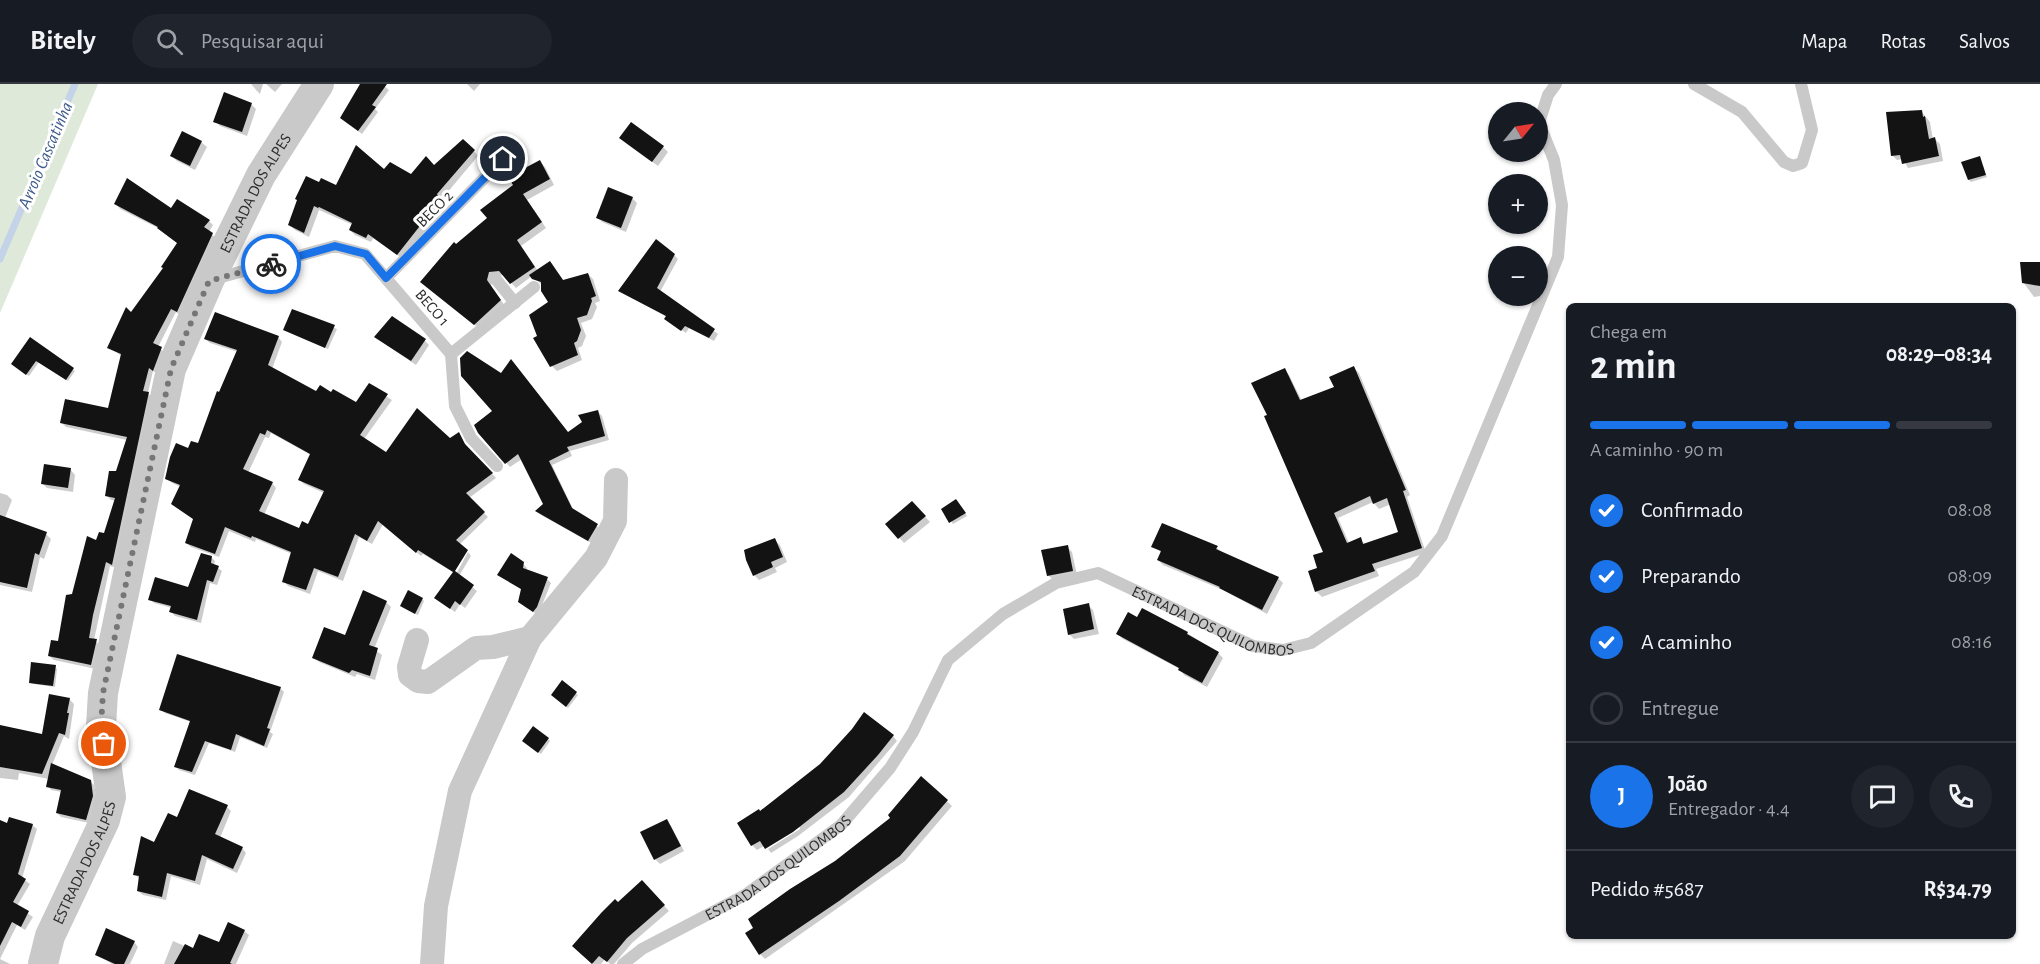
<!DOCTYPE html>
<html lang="pt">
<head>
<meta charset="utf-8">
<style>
  :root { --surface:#171b24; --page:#20242c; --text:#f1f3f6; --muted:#9ea1a6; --line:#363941; --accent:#1a73e8 }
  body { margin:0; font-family:"Alegreya Sans",sans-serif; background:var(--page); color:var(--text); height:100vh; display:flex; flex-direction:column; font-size:22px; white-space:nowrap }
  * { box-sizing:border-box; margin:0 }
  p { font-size:20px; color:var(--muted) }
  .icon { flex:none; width:33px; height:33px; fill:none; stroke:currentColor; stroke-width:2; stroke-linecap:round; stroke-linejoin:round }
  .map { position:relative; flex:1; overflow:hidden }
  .panel { position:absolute; left:1566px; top:219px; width:450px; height:636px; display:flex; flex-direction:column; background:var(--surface); border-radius:9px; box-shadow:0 2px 4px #0004 }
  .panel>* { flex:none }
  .needle { width:39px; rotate:60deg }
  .fabs { position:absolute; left:1488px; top:18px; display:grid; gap:12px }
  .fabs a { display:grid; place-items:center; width:60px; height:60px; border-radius:50%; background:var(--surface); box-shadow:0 2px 4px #0004; font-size:30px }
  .pin { position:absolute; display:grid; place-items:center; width:51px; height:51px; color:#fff; margin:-26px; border:3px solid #fff; border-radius:50%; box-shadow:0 2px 6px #0007 }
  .courier { position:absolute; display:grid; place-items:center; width:60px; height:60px; margin:-30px; border:4px solid #1a73e8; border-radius:50%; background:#fff; color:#222; box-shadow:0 2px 8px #0007 }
  .head em { font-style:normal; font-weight:700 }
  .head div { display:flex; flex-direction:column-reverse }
  .head { display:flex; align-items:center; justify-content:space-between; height:102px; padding:0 24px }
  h1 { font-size:39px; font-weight:700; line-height:45px }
  .bar { display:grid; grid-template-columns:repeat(4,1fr); gap:9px 6px; align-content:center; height:72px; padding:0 24px }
  .bar i { height:8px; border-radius:4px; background:var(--line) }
  .bar .current { background:var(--accent) }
  .bar p { grid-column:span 4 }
  .line { display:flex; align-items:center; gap:15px; padding:0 24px; border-top:2px solid var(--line) }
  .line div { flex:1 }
  .round { display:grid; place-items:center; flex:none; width:63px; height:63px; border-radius:32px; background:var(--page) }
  ol { padding:0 24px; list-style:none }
  li { display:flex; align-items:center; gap:18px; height:66px }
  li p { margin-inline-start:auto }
  li .icon { padding:6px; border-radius:50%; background:var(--accent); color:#fff; stroke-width:4 }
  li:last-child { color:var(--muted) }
  li i { width:33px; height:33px; border:3px solid var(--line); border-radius:50% }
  header { display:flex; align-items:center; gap:36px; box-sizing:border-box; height:84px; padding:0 30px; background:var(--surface); border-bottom:2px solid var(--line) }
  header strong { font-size:28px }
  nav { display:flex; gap:33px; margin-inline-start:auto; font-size:21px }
  .search { width:420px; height:54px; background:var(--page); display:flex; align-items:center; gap:15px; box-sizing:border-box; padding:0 21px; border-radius:33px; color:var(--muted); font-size:22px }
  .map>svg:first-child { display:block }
</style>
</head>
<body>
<header>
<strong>Bitely</strong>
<div class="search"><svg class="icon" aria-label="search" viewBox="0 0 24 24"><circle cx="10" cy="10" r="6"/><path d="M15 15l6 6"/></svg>Pesquisar aqui</div>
<nav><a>Mapa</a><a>Rotas</a><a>Salvos</a></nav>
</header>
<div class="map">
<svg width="2040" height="880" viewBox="0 0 2040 880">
  <rect width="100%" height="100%" fill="#fff"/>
  <path fill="#dee9d9" d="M0,0H98L0,229Z"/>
  <g fill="#0003" fill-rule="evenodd">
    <path d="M251,0H263L260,10L257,7Z"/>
    <path d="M266,0H282L275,8Z"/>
    <path d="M362,0H382L389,6L375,25L378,28L362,50L346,38Z"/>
    <path d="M467,0H480L474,7Z"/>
    <path d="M251,20L256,25L247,52L220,42L215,37Z"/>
    <path d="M1921,27L1930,38L1933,56L1935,55L1940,60L1943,77L1908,84L1903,75L1897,76L1892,71Z"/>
    <path d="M183,49L201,58L207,63L195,86L177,77L172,72Z"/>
    <path d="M626,59L663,63L668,68L658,82Z"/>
    <path d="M474,67L478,72L441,116L442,118L438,125L425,142L427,144L403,175L373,154L371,158L355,151L350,146L353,141L319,126L309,153L295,146L290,141L319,100L336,103L384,87L411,92Z"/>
    <path d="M1979,74L1987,93L1971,98L1969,96Z"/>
    <path d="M540,78L545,83L554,101L527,116L546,144L521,162L538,187L550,179L564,197L588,190L593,195L600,217L595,219L597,223L592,235L581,239L586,252L582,262L578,264L582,276L557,287L552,282L539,253L550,219L542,201L532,192L516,204L504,191L495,192L491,202L505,222L480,245L427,202L456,162L489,134L515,101Z"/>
    <path d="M632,114L637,119L626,148L602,138L597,133Z"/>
    <path d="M116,120L172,127L209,137L213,141L209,148L217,155L181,232L176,228L158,263L165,269L158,290L153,287L148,309L152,314L117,484L110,482L94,556L100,561L96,585L54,576L49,572L59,559L73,511L97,458L105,451L116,417L111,416L106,411L117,389L127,356L66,343L61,338L109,325L122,272L109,264L165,184L179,159L160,145L120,125Z"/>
    <path d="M674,171L678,175L660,208L714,247L718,250L714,257L689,244L686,249L670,238L667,233L620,207Z"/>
    <path d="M2040,180V212L2034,213L2023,198Z"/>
    <path d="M292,227L337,245L328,265L285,246Z"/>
    <path d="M278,253L282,258L272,285L317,309L357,320L369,301L392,316L364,355L386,370L449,356L458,350L469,366L496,394L469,414L488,433L459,461L466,466L453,488L423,470L421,472L383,440L372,460L359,453L343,497L318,487L310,510L288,502L284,497L292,470L256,455L255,458L229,447L219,473L191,463L186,459L195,436L173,420L181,403L172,399L167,395L189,366L198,361L238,268L210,259L205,255ZM271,349L311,371L300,396L304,400L324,409L308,442L300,446L264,431L276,404L272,399L248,389L265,353L269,354Z"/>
    <path d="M31,255L75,287L68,297L39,278L29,292L15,282Z"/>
    <path d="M381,257H425L429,261L416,281Z"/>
    <path d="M1354,284L1359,289L1410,411L1407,413L1426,469L1376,485L1379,492L1322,513L1317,508L1310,488L1319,485L1325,469L1269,332L1284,286L1289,291L1302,317L1336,303ZM1373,418L1379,425L1391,420L1400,449L1366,461L1360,455L1349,459L1338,434Z"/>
    <path d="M598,328L602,332L609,356L570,367L572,372L552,381L574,427L601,445L593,460L541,431L537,427L545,420L522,375L510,383L479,348L568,349Z"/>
    <path d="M70,385L75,391L73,408L47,404L42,399Z"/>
    <path d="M0,409L7,411L12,416L5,434L46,450L51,455L44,475L40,473L32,508L0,501Z"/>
    <path d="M912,419L930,438L904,459L887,440Z"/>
    <path d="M958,419L967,432L953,440L943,425Z"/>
    <path d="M774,456L780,461L787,478L775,484L777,488L759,496L754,491Z"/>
    <path d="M1153,462L1217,464L1222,469L1278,494L1283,499L1267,530L1223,506L1163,481L1158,476L1162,469Z"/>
    <path d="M1067,463L1072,468L1077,491L1053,496L1048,491Z"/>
    <path d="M468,468L471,472L459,492L477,507L465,524L460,520L455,528L441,518Z"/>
    <path d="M211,473L215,477L214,481L222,487L217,501L210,499L201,539L175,532L171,528L172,524L154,519L150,515L189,505Z"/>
    <path d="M523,480L527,484L526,487L547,495L551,499L538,531L524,522L522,506L499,491Z"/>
    <path d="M422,515L424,517L418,531L404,524Z"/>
    <path d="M386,518L391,523L374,565L382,571L375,596L357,590L355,593L319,578L314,573L346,553Z"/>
    <path d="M1088,521L1093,526L1099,550L1074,555L1069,550Z"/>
    <path d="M1138,535L1187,549L1218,569L1223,574L1207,603L1184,591L1180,585L1123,555L1118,550Z"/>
    <path d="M55,583L57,585L55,603L33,600L30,598Z"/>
    <path d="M562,598L578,611L568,624L553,611Z"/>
    <path d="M280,604L284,608L270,648L273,650L267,664L240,653L235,668L209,659L195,691L179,686L176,683L191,638L165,629L161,625Z"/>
    <path d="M69,615L74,620L69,655L64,652L52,681L90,697L94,701L97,716L89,739L61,733L57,729L62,708L51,706L48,702L49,695L19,689L18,696L0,694V642L43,652Z"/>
    <path d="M893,652L897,657L849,713L798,752L771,769L768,765L800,745L799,742L757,766L752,761L761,729Z"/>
    <path d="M548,655L550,657L541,670L526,658Z"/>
    <path d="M922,694L952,722L905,777L765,875L760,870L836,778L892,734Z"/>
    <path d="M227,723L231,727L220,754L242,764L246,769L237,789L207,775L200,801L171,792L166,816L143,811L138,807L140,796L135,790L155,760Z"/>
    <path d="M666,737L671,742L684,767L660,780L655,775Z"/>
    <path d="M0,738L8,741H32L37,745L22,794L30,800L17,822L33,833L25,846L17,841L0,875Z"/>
    <path d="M642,798L669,827L632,859L614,880H610L605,875L601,880H594L579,867L618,820Z"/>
    <path d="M244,847L249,851L236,880H164L173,857L194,866L220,860Z"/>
    <path d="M134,858L138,863L130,880H112L96,870Z"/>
    <path d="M0,875L10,880H0Z"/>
  </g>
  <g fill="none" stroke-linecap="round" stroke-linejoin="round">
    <path stroke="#c5d3e9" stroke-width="7" d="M0,175L75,0"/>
  </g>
  <g fill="#131313" fill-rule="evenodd">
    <path d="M360,0H387L372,21L376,23L358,47L340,34Z"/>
    <path d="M224,8L252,19L242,48L213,38Z"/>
    <path d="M1922,26L1923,33L1925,32L1929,55L1935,53L1939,72L1902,80L1900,71L1891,72L1886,28Z"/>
    <path d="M631,38L664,62L652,78L619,54Z"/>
    <path d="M182,47L202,57L190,82L170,72Z"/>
    <path d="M463,55L475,66L437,110L438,112L434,120L421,136L423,138L397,171L368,150L366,154L349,146L352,139L319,123L318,124L314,122L304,149L288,141L297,116L295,115L306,92L319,98L321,94L336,101L356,61L384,85L390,78L411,90L426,72L434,81Z"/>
    <path d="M1980,72L1986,91L1968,96L1961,78Z"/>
    <path d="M540,76L550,95L523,110L542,138L517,156L535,183L510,200L499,187L489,188L487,196L501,216L474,241L420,198L454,158L456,160L487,134L480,126L513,101L508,93Z"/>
    <path d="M127,94L171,124L177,115L210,136L204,143L213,149L177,228L171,225L153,259L162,263L153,287L149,284L143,307L149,308L112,481L106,478L93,531L89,554L97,555L91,581L48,572L51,556L58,557L66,511L72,510L87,452L96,456L99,448L104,449L115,414L105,412L109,387H116L127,353L60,339L65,315L108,324L121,270L107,264L126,223L131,228L163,184L161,183L177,159L157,144L158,143L114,120Z"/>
    <path d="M608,103L633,113L621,144L596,134Z"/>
    <path d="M656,155L675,170L657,204L715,245L709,254L685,242L681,247L664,235L666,232L618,207Z"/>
    <path d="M550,177L563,196L588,189L596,212L591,214L592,217L587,231L577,234L581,246L577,257L574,259L578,271L550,283L533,254L537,252L529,231L548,218L541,207V198L532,195L529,191Z"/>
    <path d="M2020,178H2040V202L2022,199Z"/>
    <path d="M292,225L335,241L325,264L283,246Z"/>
    <path d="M215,228L279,252L268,281L316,307L320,301L331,308L333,305L356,318L369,299L388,310L360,351L386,368L417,324L450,354L459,348L465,360L493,389L466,409L485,428L456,456L468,466L455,487L474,501L460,521L455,517L450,525L434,514L453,488L418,466L416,469L378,437L367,457L355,450L338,493L314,484L306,506L282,498L291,468L252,452L251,454L225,443L215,470L185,459L193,435L171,420L180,401L165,395L170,373L176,359L188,364L191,357L198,359L217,307L219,308L237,266L204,255ZM267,346L310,370L298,396L324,407L308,440L302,437L299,444L259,427L273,398L243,385L260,349L265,351Z"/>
    <path d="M392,232L426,255L411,277L374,253Z"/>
    <path d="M30,253L74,284L66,296L36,277L26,291L11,280Z"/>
    <path d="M467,267L501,289L511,275L568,348L582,338L578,331L598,326L605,352L567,363L569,367L549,377L572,424L598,440L588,457L535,427L543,420L518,370L505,380L478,349L474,341L492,327L461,292L460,274Z"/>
    <path d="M1354,282L1406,406L1403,407L1422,464L1372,480L1375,487L1315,508L1308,487L1317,484L1313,471L1323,468L1264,332L1267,331L1251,299L1285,284L1300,316L1334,303L1329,293ZM1370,412L1373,420L1387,414L1398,448L1363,460L1361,453L1347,459L1334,429Z"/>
    <path d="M44,380L71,384L68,404L41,400Z"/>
    <path d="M956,415L966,429L949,439L941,425Z"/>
    <path d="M912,417L926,432L898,455L885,440Z"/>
    <path d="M0,431L47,448L39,471L35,469L27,504L0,498Z"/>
    <path d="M1162,439L1218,462L1216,465L1279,493L1262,526L1219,504L1220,503L1157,476L1161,467L1151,463Z"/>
    <path d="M775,454L783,473L771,478L773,483L753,492L746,476L744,466Z"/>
    <path d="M1068,461L1073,487L1047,492L1041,466Z"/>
    <path d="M201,469L212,472L211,479L219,482L213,498L207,496L197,536L169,528L171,522L148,516L155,493L188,503Z"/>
    <path d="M511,469L524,478L523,484L548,493L537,523L533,528L518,518L521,505L497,491Z"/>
    <path d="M363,506L387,517L369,561L378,564L370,592L352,586L349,589L312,574L324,543L345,551Z"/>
    <path d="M408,506L423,514L415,530L400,522Z"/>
    <path d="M1089,519L1094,545L1068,551L1063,525Z"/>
    <path d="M1142,524L1188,548L1187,550L1219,568L1202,599L1178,586L1179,584L1116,550L1128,528L1137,533Z"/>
    <path d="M177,570L281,603L267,644L270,645L264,662L236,650L231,666L205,657L192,688L174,683L190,637L159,626Z"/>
    <path d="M31,578L56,581L53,602L29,599Z"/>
    <path d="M562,596L577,608L566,623L551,611Z"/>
    <path d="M49,610L70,614L67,629H69L65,651L59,649L42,690L0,683V641L42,650Z"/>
    <path d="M864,628L894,651L878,671L844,708L793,748L765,765L760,757L751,762L737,739L759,725L760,727L820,680L852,645Z"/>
    <path d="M533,642L549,654L538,669L522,657Z"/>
    <path d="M51,679L91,696L93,712L86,736L56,729L61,706L46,703Z"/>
    <path d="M921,692L948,716L900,772L839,817L759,871L745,849L753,844L748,835L790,805L835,777L890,734L888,731Z"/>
    <path d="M189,705L228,721L215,750L243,763L233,785L202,771L195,797L167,789L162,813L137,807L139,792L133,791L141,752L154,758L168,729L177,733Z"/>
    <path d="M9,733L33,740L18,790L26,795L13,818L29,827L21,843L12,838L0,862V736L7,739Z"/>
    <path d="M667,735L681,762L654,776L640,748Z"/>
    <path d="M642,796L665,821L627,854L607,878L599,872L592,880L572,862L602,828L615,815L618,818Z"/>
    <path d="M228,838L245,846L230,879L232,880H174L185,860L193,864L199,850L219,858Z"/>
    <path d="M106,844L135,857L124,880H115L95,871Z"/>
  </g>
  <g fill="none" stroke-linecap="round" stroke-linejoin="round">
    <g stroke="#c9c9c9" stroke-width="12">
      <path d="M1694,0L1742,28L1784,78L1793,82L1802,79L1812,46L1801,0"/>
      <path d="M386,194L503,75"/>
      <path d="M495,194L515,219"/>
      <path d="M214,195L335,162L365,170L451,270L455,322L471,354L497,382"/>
      <path d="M451,270L534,203"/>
      <path id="s1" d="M623,880L642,865L745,811L841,741L890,684L913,648L948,576L1003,530L1056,499L1098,489L1253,562L1283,566L1311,559L1414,488L1442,452L1558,173L1562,121L1554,76L1539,39L1548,11L1556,0"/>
    </g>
    <g stroke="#c9c9c9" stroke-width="24">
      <path d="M417,556L409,583L410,591L418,597L428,598L476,564L493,563L530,554"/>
      <path d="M432,880L436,822L460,707L530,554L596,474L615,437L616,396"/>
    </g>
    <path stroke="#c9c9c9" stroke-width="30" id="s2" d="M43,880L50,852L105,736L111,713L101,642L103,609L171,285L209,197L261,91L319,0"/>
  </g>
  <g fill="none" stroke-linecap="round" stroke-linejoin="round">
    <path stroke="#767676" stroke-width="6" stroke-dasharray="0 10.8" d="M104,660L101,642L103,609L171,285L209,197L271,180"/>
    <path stroke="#1a73e8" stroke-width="8" d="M271,180L335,162L366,170L386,194L503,75"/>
  </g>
  <g text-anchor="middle" stroke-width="6" stroke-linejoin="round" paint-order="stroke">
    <g font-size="16" fill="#2c2c2c" stroke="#fff">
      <text dy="6" stroke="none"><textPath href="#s2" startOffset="812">ESTRADA DOS ALPES</textPath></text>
      <text transform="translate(434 124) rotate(-45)" y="6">BECO 2</text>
      <text transform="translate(433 223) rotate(49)" y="6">BECO 1</text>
      <text dy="6" stroke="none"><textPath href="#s1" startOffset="759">ESTRADA DOS QUILOMBOS</textPath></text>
      <text dy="6" stroke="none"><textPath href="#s2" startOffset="110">ESTRADA DOS ALPES</textPath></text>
      <text dy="6" stroke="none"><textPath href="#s1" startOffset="183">ESTRADA DOS QUILOMBOS</textPath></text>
    </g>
    <g font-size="18" font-style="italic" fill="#3d5b8a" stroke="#fff">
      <text transform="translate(45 71) rotate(-67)" y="6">Arroio Cascatinha</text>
    </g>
  </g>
</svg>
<div class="fabs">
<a><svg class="needle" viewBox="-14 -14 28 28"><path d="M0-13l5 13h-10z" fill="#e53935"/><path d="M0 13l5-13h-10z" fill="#9ea1a6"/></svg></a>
<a>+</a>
<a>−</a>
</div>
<div class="pin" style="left:104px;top:660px;background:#ea580c"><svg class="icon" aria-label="bag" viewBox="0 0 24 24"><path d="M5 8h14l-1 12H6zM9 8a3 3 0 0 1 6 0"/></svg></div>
<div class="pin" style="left:503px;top:75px;background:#1f2937"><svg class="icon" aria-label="home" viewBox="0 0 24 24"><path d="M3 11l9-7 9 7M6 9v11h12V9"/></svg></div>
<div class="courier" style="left:271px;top:180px"><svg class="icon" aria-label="bike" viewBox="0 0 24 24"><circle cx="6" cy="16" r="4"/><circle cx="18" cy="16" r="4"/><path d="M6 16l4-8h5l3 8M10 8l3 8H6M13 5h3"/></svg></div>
<section class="panel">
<div class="head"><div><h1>2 min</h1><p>Chega em</p></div><em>08:29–08:34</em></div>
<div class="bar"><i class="current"></i><i class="current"></i><i class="current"></i><i></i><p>A caminho · 90 m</p></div>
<ol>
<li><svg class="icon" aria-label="check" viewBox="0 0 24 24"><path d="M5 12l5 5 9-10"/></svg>Confirmado<p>08:08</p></li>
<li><svg class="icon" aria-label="check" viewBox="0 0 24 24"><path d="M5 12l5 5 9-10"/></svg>Preparando<p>08:09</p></li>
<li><svg class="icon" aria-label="check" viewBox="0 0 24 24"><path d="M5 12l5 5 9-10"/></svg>A caminho<p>08:16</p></li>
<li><i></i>Entregue</li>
</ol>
<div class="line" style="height:108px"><b class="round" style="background:var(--accent);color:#fff">J</b><div><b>João</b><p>Entregador · 4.4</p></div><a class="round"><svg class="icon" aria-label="chat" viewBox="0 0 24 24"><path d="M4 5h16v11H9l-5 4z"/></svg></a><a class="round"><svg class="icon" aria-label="phone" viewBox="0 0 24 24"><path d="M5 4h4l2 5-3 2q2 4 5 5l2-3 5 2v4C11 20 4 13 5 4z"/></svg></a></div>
<div class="line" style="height:78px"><div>Pedido #5687</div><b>R$34.79</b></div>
</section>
</div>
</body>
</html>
